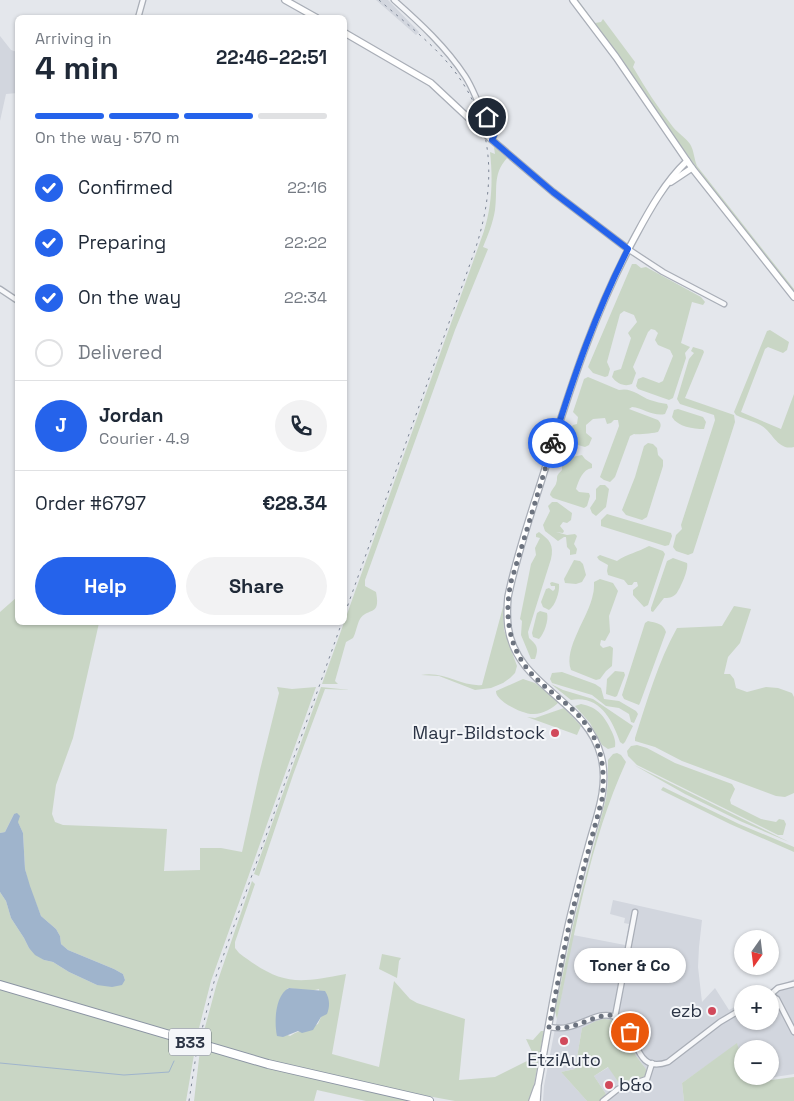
<!DOCTYPE html>
<html lang="en">
<head>
<meta charset="utf-8">
<style>
  :root { --surface:#fff; --page:#f2f2f3; --text:#1f2937; --muted:#747a83; --line:#e0e1e3; --accent:#2563eb }
  body { margin:0; font-family:"Space Grotesk",sans-serif; background:var(--page); color:var(--text); height:100vh; display:flex; flex-direction:column; font-size:19px; white-space:nowrap }
  * { box-sizing:border-box; margin:0 }
  p { font-size:16px; color:var(--muted) }
  .icon { flex:none; width:28px; height:28px; fill:none; stroke:currentColor; stroke-width:2; stroke-linecap:round; stroke-linejoin:round }
  .map { position:relative; flex:1; overflow:hidden }
  .sheet { position:absolute; left:15px; top:15px; width:332px; height:610px; display:flex; flex-direction:column; background:var(--surface); border-radius:8px; box-shadow:0 1px 4px #0004 }
  .sheet>* { flex:none }
  .needle { width:32px; rotate:194deg }
  .tools { position:absolute; left:734px; top:930px; display:grid; gap:10px }
  .tools a { display:grid; place-items:center; width:45px; height:45px; border-radius:50%; background:var(--surface); box-shadow:0 1px 4px #0004; font-size:25px }
  .pin { position:absolute; display:grid; place-items:center; width:42px; height:42px; color:#fff; margin:-21px; border:2px solid #fff; border-radius:50%; box-shadow:0 1px 5px #0007 }
  .courier { position:absolute; display:grid; place-items:center; width:50px; height:50px; margin:-25px; border:4px solid #2563eb; border-radius:50%; background:#fff; color:#222; box-shadow:0 1px 6px #0007 }
  .bubble { position:absolute; height:35px; border-radius:18px; background:var(--surface); box-shadow:0 1px 4px #0004; font-size:16px; font-weight:600; line-height:35px; text-align:center }
  .overview em { font-style:normal; font-weight:600 }
  .overview div { display:flex; flex-direction:column-reverse }
  .overview { display:flex; align-items:center; justify-content:space-between; height:85px; padding:0 20px }
  h1 { font-size:32px; font-weight:600; line-height:38px }
  .bar { display:grid; grid-template-columns:repeat(4,1fr); gap:8px 5px; align-content:center; height:60px; padding:0 20px }
  .bar i { height:6px; border-radius:4px; background:var(--line) }
  .bar .selected { background:var(--accent) }
  .bar p { grid-column:span 4 }
  .line { display:flex; align-items:center; gap:12px; padding:0 20px; border-top:1px solid var(--line) }
  .line div { flex:1 }
  .round { display:grid; place-items:center; flex:none; width:52px; height:52px; border-radius:26px; background:var(--page) }
  ol { padding:0 20px; list-style:none }
  li { display:flex; align-items:center; gap:15px; height:55px }
  li p { margin-inline-start:auto }
  li .icon { padding:5px; border-radius:50%; background:var(--accent); color:#fff; stroke-width:4 }
  li:last-child { color:var(--muted) }
  li i { width:28px; height:28px; border:2px solid var(--line); border-radius:50% }
  .button { display:flex; gap:10px; margin-top:auto; padding:10px 20px }
  .button a { flex:1; height:58px; border-radius:30px; background:var(--accent); color:#fff; font-size:20px; font-weight:600; line-height:58px; text-align:center }
  .button a+a { background:var(--page); color:var(--text) }
  .map>svg:first-child { display:block }
</style>
</head>
<body>
<div class="map">
<svg width="794" height="1101" viewBox="0 0 794 1101">
  <rect width="100%" height="100%" fill="#e4e7ec"/>
  <g fill="#d2d6de">
    <path d="M376,0H388L419,32L416,35Z"/>
    <path d="M0,36L11,50L17,52L18,93L6,94L0,121Z"/>
    <path d="M613,900L702,920L699,947L698,967L702,1002L715,988L729,1010L742,1003V1021H770V994H761L794,979V1074L749,1081L748,1076H770V1049H742V1060L737,1044L682,1083L684,1101H600L606,1094L594,1076L609,1067L621,1086L646,1069L636,1056L625,1031L620,1025L582,1028L575,1069L561,1072L587,1101H543L544,1086L573,935L625,945L629,924L624,923L625,918L610,914Z"/>
  </g>
  <g fill="#c9d6c5" fill-rule="evenodd">
    <path d="M576,0H578L595,23L601,22L603,19L635,62L633,67C645,88 658,108 673,127C678,133 685,137 690,144C694,150 694,159 697,166L794,289V293L702,175Z"/>
    <path d="M494,147L507,158C492,175 498,189 495,210C493,223 488,235 483,247L488,249L455,330L365,580V586L376,592C381,617 368,607 360,619C357,624 356,633 353,638L346,642L335,681L338,684H322L484,231C492,205 493,179 490,152L495,154Z"/>
    <path d="M632,264H636L641,268L646,267L701,297L705,302L703,305L692,302L681,343L690,347L685,353L686,358L673,398L669,400L638,389L636,386L638,379L643,377L659,383L663,381L673,356L670,350L658,345L655,340L658,333L655,330L651,329L648,332L633,367L636,373L632,384C625,387 617,384 612,377L614,371L621,369L631,338L628,333L637,322L634,315L624,311L620,314L607,362L610,369L608,376L605,377L593,373L588,367Z"/>
    <path d="M770,330L789,342L787,350L783,353L768,347L765,349L741,412L781,429L794,394V447C778,451 773,433 762,426C754,421 744,419 736,415L734,412L767,331Z"/>
    <path d="M693,347L703,350L704,352L685,398L734,415L735,422L693,553L688,555L676,551L673,547L676,535L682,529L681,525L715,420L714,415L680,404L677,399L689,359L694,353L691,351Z"/>
    <path d="M588,377L619,390C631,387 640,396 650,400C656,402 661,403 667,404L668,407L665,414C654,417 643,408 632,407L629,409L658,420C662,424 661,427 658,432C655,433 637,435 634,434L630,436L615,477L610,482L604,480L600,477L619,426L618,420H614L611,423L607,424L605,418L593,419L586,425V433L592,438L589,445L585,447L578,445L577,435L570,429L573,425L577,424L578,417L573,412L584,379Z"/>
    <path d="M678,409L703,417L706,422L704,429C693,429 678,427 672,417L674,410Z"/>
    <path d="M648,443L653,444L657,448L658,455L663,460V466L647,517L642,520L626,515L622,510L635,477L644,446Z"/>
    <path d="M562,448H566L572,457L582,455L585,459L592,464V468C582,470 579,480 576,489L579,492L589,493L590,496L587,506L584,508L553,498L550,495C551,490 554,488 556,484C559,476 554,478 562,470Z"/>
    <path d="M600,485H605L609,489L606,507L596,516L592,513L590,508L596,499V489Z"/>
    <path d="M552,502H557L572,513L571,520L567,523L563,522L560,526L564,531L563,533L556,532L567,535L575,534L577,536L574,544L577,549L576,554L570,555V550L567,547L566,537H564L558,541L545,531L543,525L550,511L548,506Z"/>
    <path d="M607,514L671,533L672,536L669,545L665,546L601,526V520Z"/>
    <path d="M539,532C550,540 554,545 551,559L528,632L529,638C537,645 539,648 535,659H531L521,635L522,621L520,619L531,564L536,555L535,548L540,538L536,537V534Z"/>
    <path d="M649,546L663,551L665,554L648,605L644,607L633,595V590L638,586L637,582H634L632,585H628L624,580L608,575L607,571L608,565L599,560L597,557L600,555L617,561C627,554 638,552 649,546Z"/>
    <path d="M673,558L687,563C689,569 680,589 676,594C672,598 668,598 664,598L653,612L651,611V608L667,561Z"/>
    <path d="M574,560L580,561L583,564L586,575L582,582L576,584L565,583L564,579Z"/>
    <path d="M600,579L613,583L618,591L609,616L610,632L605,641L601,640L600,645L603,648L610,646L613,648L612,666L606,671L600,679L596,680L571,670C563,648 589,617 593,594C594,591 594,586 594,582Z"/>
    <path d="M552,582L559,584C560,592 555,606 549,610L543,607L541,602L546,589L549,588L553,591L555,589V586H551L550,583Z"/>
    <path d="M17,597L18,622L99,623L73,738L56,785L52,814L55,822L63,825L167,829L164,871L200,870V848H221L242,852L260,770L279,693L277,687L292,689L316,687L211,981L196,1040L0,982V892L6,901L11,918L24,938L29,948L44,960L53,962L69,972L97,985L125,980L123,974L114,969L68,950L61,944L60,936L56,929L41,916L29,886L25,869L23,833L14,814L5,832L0,833V612Z"/>
    <path d="M734,606L751,609L740,643L728,657L724,674H730L734,679L736,688L747,692L766,687L778,688L792,693L794,697V793L785,797L776,796L682,761L655,747L635,741V738C647,701 658,662 677,628L722,626Z"/>
    <path d="M503,607L504,630L517,666L515,673L510,678L503,683L491,688L475,690L439,676L421,675C446,671 461,687 482,685Z"/>
    <path d="M540,611L547,613C549,620 544,634 539,639L533,637L532,633L537,613Z"/>
    <path d="M648,621C656,623 663,623 666,632L640,703L639,705L624,699L622,695L645,623Z"/>
    <path d="M615,671L624,672L625,675L617,696L615,697L606,694L607,679Z"/>
    <path d="M562,672L595,684L601,688L604,699L619,701L636,711L638,714L634,723L631,722L629,714L619,708L606,706L592,695L552,683L550,679L552,673Z"/>
    <path d="M523,679L535,683L559,702C553,708 543,714 534,714C524,715 495,701 496,691Z"/>
    <path d="M551,684L563,690L593,699L633,726L625,742L623,744L620,742C612,720 600,695 571,700Z"/>
    <path d="M321,687L350,690L325,689L293,775L259,876L254,874Z"/>
    <path d="M581,704C598,707 605,717 612,732C614,737 616,741 615,747L608,749L602,745L590,723L575,706Z"/>
    <path d="M564,708L581,726L577,735L527,717L535,718Z"/>
    <path d="M637,745L647,748L675,763L732,784L735,789L730,800L731,804L761,819L776,822L779,819L784,820L786,824L783,835H778L637,765L628,756L627,751L631,746Z"/>
    <path d="M617,753L621,755L626,762C589,843 575,932 557,1019L555,1011L574,921L606,799L608,782V760L613,754Z"/>
    <path d="M634,765L789,842L740,821L685,794Z"/>
    <path d="M663,787L739,824L794,847V852L730,824L661,790Z"/>
    <path d="M252,881L255,884L235,942V948L239,953C281,985 295,984 346,974L332,1054L379,1067L394,981L410,999L417,1003L465,1019L459,1080L495,1077L531,1059L533,1054L526,1039L533,1040L541,1031H544L533,1090L529,1101H455L400,1091L269,1061L201,1042L217,983ZM288,988L311,991L319,989L321,1017L318,1024L295,1033L290,1036L276,1030L277,1011Z"/>
    <path d="M382,954L401,958L399,961L397,978L379,969Z"/>
    <path d="M0,989L190,1045L189,1047L195,1049L186,1101H0Z"/>
    <path d="M604,1019L612,1020L620,1025L625,1031L636,1056L646,1069L647,1073L645,1077L621,1086L608,1067L594,1076L606,1094L600,1101H587L561,1072L575,1069L582,1028L596,1021Z"/>
    <path d="M737,1043L742,1060V1076H748L750,1083L794,1077V1101H684L682,1083Z"/>
    <path d="M205,1049L286,1071L409,1101H366L317,1090L314,1101H194L200,1050L204,1051Z"/>
  </g>
  <g fill="#9fb4cc">
    <path d="M17,813L20,816L18,822L23,833L25,869L30,886L41,916L56,929L60,936L61,944L68,950L114,969L123,974L125,980L122,985L112,987L97,985L69,972L53,962L44,960L35,955L29,948L24,938L11,918L6,901L0,892V833L5,832L14,814Z"/>
    <path d="M289,988L325,991C330,999 330,1006 327,1014L321,1017L313,1030L302,1033L298,1031L283,1037L277,1036C274,1022 275,995 289,988Z"/>
  </g>
  <g fill="none" stroke-linecap="round" stroke-linejoin="round">
    <path stroke="#9fb4cc" stroke-width="1" d="M0,1063L124,1075L169,1072L174,1061"/>
    <defs>
      <g id="street">
        <path d="M394,0C420,23 446,47 465,76C473,88 477,102 484,114C492,125 500,124 492,140"/>
        <path d="M138,18L143,0"/>
        <path d="M628,249L663,272L724,304"/>
        <path d="M0,289L18,301"/>
        <path d="M770,995L778,988L794,984"/>
        <path d="M771,995L777,999L794,1032"/>
        <path d="M615,1017L635,912"/>
        <path d="M549,1027C555,1028 562,1029 568,1027C585,1024 602,1008 619,1019C639,1031 633,1075 668,1062L720,1022L742,1009"/>
        <path d="M603,1101L618,1089L647,1079L652,1063"/>
      </g>
      <g id="secondary">
        <path d="M285,0L317,18"/>
        <path d="M573,0L616,57L692,168L794,297"/>
        <path d="M345,33L431,83L492,140L553,192L628,249"/>
        <path d="M671,182L692,168"/>
        <path d="M532,1101L537,1087"/>
        <path d="M537,1101L538,1085C548,1030 557,973 570,918C576,893 582,869 589,844C597,815 609,786 601,756C587,700 516,686 508,627C507,617 507,607 508,597C517,553 532,511 545,469C570,388 595,310 636,235C650,209 665,182 687,161"/>
      </g>
      <path id="highway" d="M0,985L268,1064L429,1101"/>
    </defs>
    <use href="#street" stroke="#a9aeb7" stroke-width="7"/>
    <use href="#secondary" stroke="#a9aeb7" stroke-width="8"/>
    <use href="#highway" stroke="#8b94a3" stroke-width="10"/>
    <use href="#street" stroke="#f7f8fa" stroke-width="4.5"/>
    <use href="#secondary" stroke="#fff" stroke-width="5.5"/>
    <use href="#highway" stroke="#fff" stroke-width="8"/>
    <g stroke="#7d8696" stroke-width="1" stroke-dasharray="2.5 5" stroke-linecap="butt">
      <path d="M345,613L475,250C497,183 496,119 447,62C427,39 402,20 379,0"/>
      <path d="M189,1101L197,1049L214,982L342,622"/>
    </g>
  </g>
  <g fill="none" stroke-linecap="round" stroke-linejoin="round">
    <path stroke="#6c737f" stroke-width="5" stroke-dasharray="0 9" d="M553,443L511,582C503,620 510,656 540,682C556,697 575,708 587,726C603,748 605,772 602,799L570,920L549,1027C555,1028 562,1029 568,1027C591,1023 615,1000 630,1032"/>
    <path stroke="#2563eb" stroke-width="6" d="M487,117L495,126V133L492,140L553,192L628,249C596,312 574,375 553,443"/>
  </g>
  <g fill="#d1495b" stroke="#f4f6f9" stroke-width="2">
    <circle cx="555" cy="733" r="5"/>
    <circle cx="712" cy="1011" r="5"/>
    <circle cx="564" cy="1041" r="5"/>
    <circle cx="609" cy="1085" r="5"/>
  </g>
  <g text-anchor="middle" stroke-width="4" stroke-linejoin="round" paint-order="stroke">
    <rect fill="#f4f6f9" stroke="#676e7b" stroke-width="1" x="169" y="1028.5" width="42" height="27" rx="4"/>
    <g font-size="16" font-weight="bold" fill="#2b3445">
      <text x="190" y="1048">B33</text>
    </g>
    <g font-size="18" fill="#2b3445" stroke="#f4f6f9" text-anchor="end">
      <text x="545" y="739">Mayr-Bildstock</text>
      <text x="702" y="1017">ezb</text>
      <text x="564" y="1066" text-anchor="middle">EtziAuto</text>
      <text x="619" y="1091" text-anchor="start">b&amp;o</text>
    </g>
  </g>
</svg>
<div class="tools">
<a><svg class="needle" viewBox="-14 -14 28 28"><path d="M0-13l5 13h-10z" fill="#e53935"/><path d="M0 13l5-13h-10z" fill="#747a83"/></svg></a>
<a>+</a>
<a>−</a>
</div>
<div class="pin" style="left:630px;top:1032px;background:#ea580c"><svg class="icon" aria-label="bag" viewBox="0 0 24 24"><path d="M5 8h14l-1 12H6zM9 8a3 3 0 0 1 6 0"/></svg></div>
<div class="pin" style="left:487px;top:117px;background:#1f2937"><svg class="icon" aria-label="home" viewBox="0 0 24 24"><path d="M3 11l9-7 9 7M6 9v11h12V9"/></svg></div>
<div class="courier" style="left:553px;top:443px"><svg class="icon" aria-label="bike" viewBox="0 0 24 24"><circle cx="6" cy="16" r="4"/><circle cx="18" cy="16" r="4"/><path d="M6 16l4-8h5l3 8M10 8l3 8H6M13 5h3"/></svg></div>
<div class="bubble" style="left:574px;top:948px;width:112px">Toner &amp; Co</div>
<section class="sheet">
<div class="overview"><div><h1>4 min</h1><p>Arriving in</p></div><em>22:46–22:51</em></div>
<div class="bar"><i class="selected"></i><i class="selected"></i><i class="selected"></i><i></i><p>On the way · 570 m</p></div>
<ol>
<li><svg class="icon" aria-label="check" viewBox="0 0 24 24"><path d="M5 12l5 5 9-10"/></svg>Confirmed<p>22:16</p></li>
<li><svg class="icon" aria-label="check" viewBox="0 0 24 24"><path d="M5 12l5 5 9-10"/></svg>Preparing<p>22:22</p></li>
<li><svg class="icon" aria-label="check" viewBox="0 0 24 24"><path d="M5 12l5 5 9-10"/></svg>On the way<p>22:34</p></li>
<li><i></i>Delivered</li>
</ol>
<div class="line" style="height:90px"><b class="round" style="background:var(--accent);color:#fff">J</b><div><b>Jordan</b><p>Courier · 4.9</p></div><a class="round"><svg class="icon" aria-label="phone" viewBox="0 0 24 24"><path d="M5 4h4l2 5-3 2q2 4 5 5l2-3 5 2v4C11 20 4 13 5 4z"/></svg></a></div>
<div class="line" style="height:65px"><div>Order #6797</div><b>€28.34</b></div>
<div class="button"><a>Help</a><a>Share</a></div>
</section>
</div>
</body>
</html>
